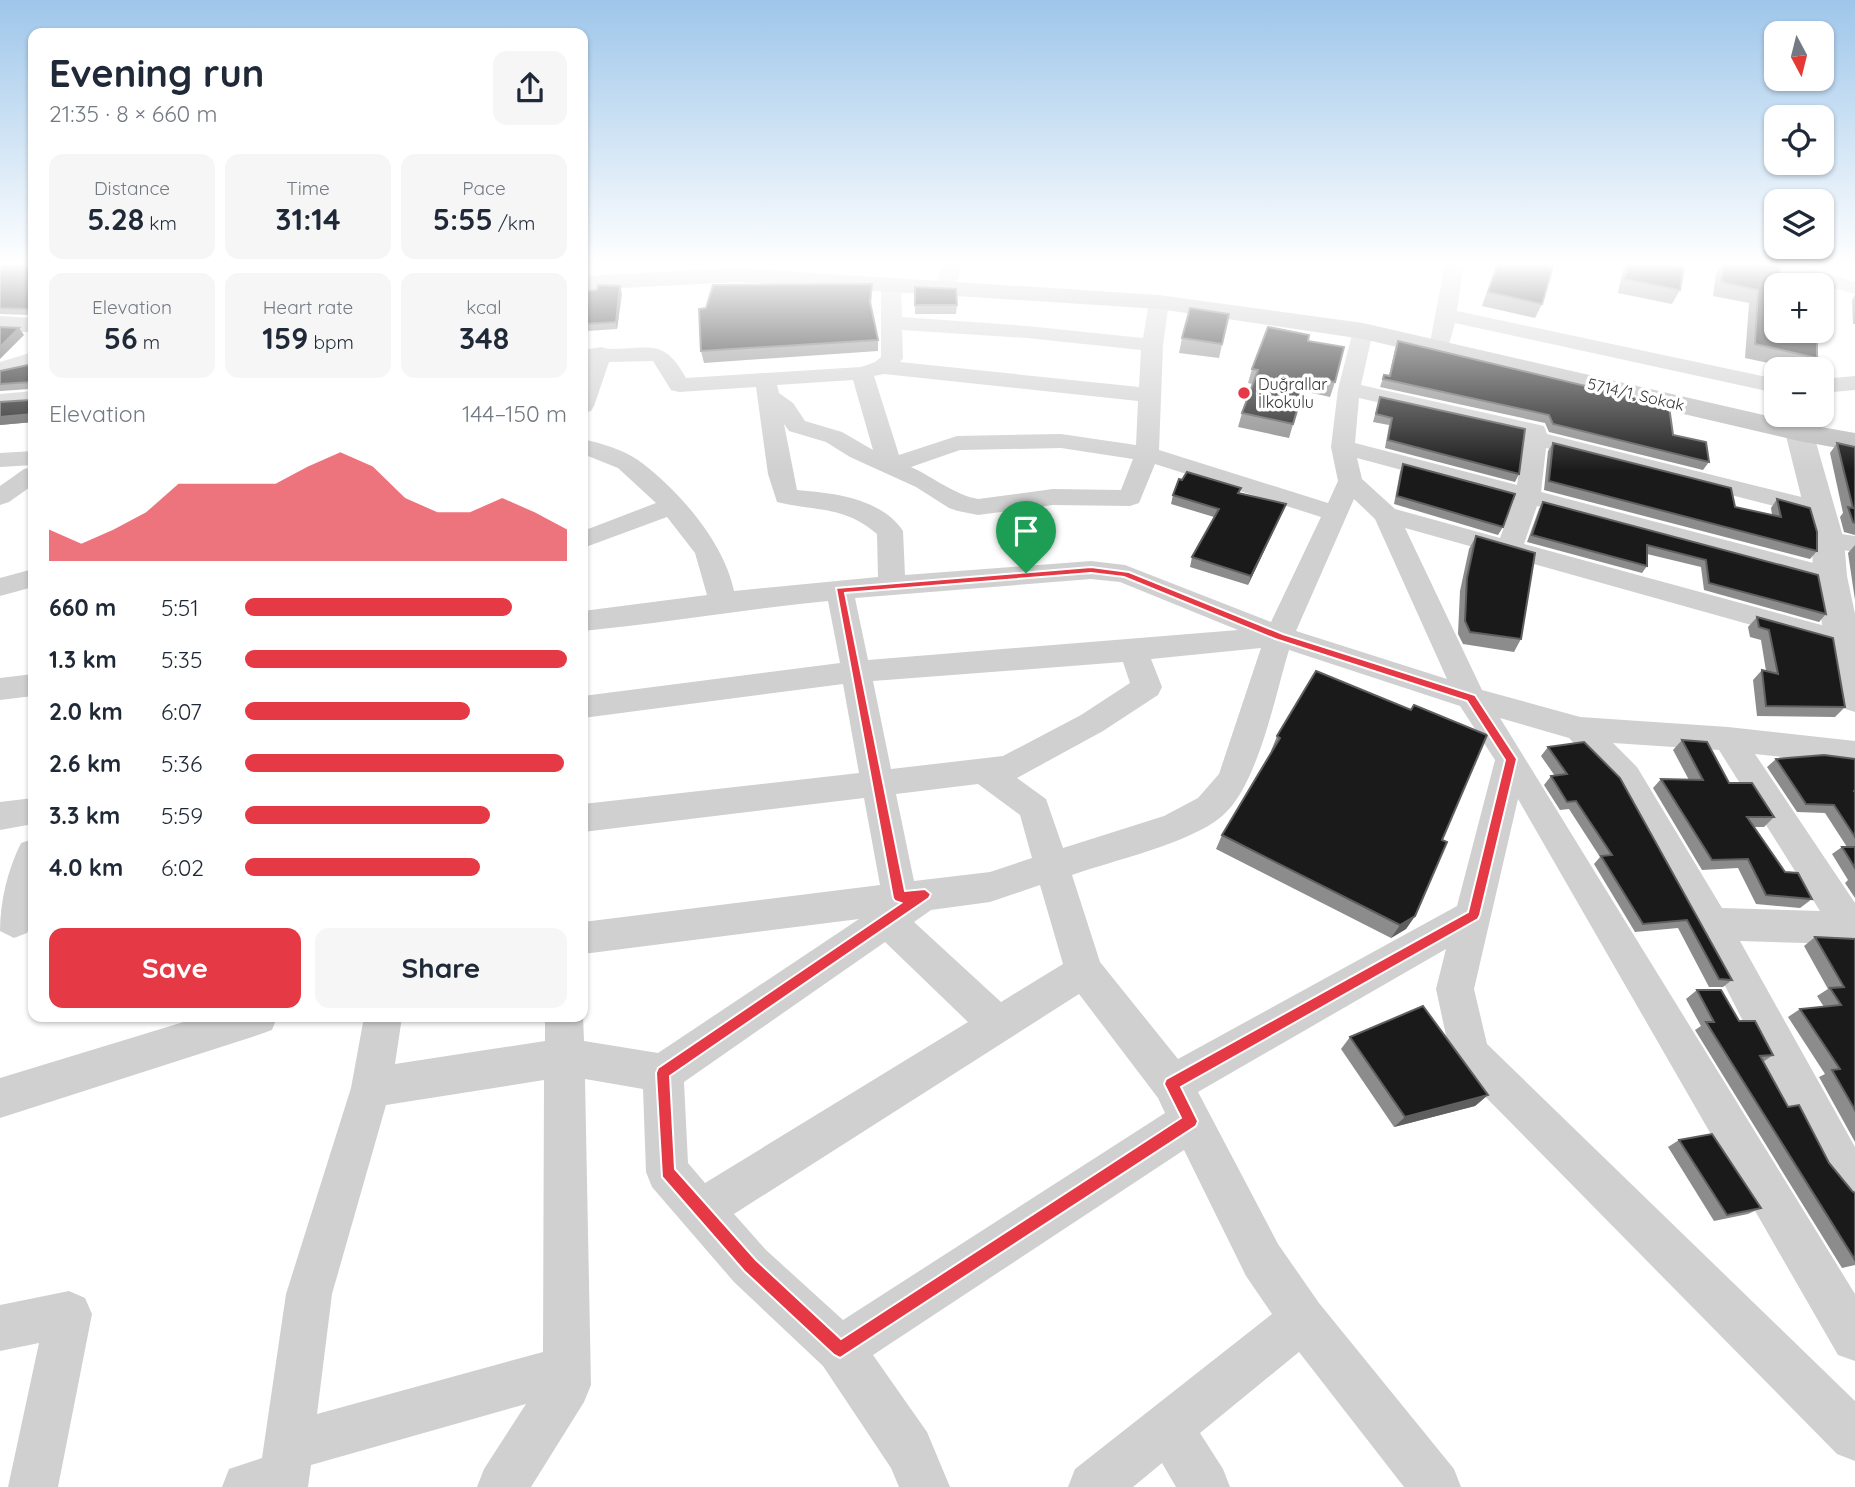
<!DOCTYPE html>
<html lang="en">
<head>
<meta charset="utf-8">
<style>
	body { margin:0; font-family:Quicksand,sans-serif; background:#f6f6f7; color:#1f2937; height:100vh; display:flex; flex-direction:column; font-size:26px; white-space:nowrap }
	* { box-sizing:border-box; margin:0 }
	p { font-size:23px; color:#747a83 }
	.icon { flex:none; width:38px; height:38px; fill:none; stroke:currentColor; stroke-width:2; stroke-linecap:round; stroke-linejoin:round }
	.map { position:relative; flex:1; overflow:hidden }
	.drawer { position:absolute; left:28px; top:28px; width:560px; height:994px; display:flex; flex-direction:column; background:#fff; border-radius:14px; box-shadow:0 2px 5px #0004 }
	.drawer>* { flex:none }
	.needle { width:46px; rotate:173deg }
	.controls { position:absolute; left:1764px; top:21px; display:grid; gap:14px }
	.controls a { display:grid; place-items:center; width:70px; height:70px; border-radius:14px; background:#fff; box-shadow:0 2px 5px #0004; font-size:35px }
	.pin { position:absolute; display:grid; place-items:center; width:60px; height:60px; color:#fff; margin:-72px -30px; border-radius:50% 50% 50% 0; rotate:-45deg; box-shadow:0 0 7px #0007 }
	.pin .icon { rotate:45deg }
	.round { display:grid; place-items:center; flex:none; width:74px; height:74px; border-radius:14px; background:#f6f6f7 }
	.overview { display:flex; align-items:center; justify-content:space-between; height:119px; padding:0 21px }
	h1 { font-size:38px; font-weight:700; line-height:52px }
	.metrics { display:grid; grid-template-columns:repeat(3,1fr); gap:10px; height:119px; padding:7px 21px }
	.metrics div { display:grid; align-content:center; border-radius:14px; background:#f6f6f7; text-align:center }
	.metrics b { font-size:30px; font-weight:700 }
	.metrics small { font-size:19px; font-weight:400 }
	.metrics p { font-size:19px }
	.chart { height:196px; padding:14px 21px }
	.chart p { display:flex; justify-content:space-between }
	.chart svg { width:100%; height:126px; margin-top:7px; fill:#e63946; opacity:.7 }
	.action { display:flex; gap:14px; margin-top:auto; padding:14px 21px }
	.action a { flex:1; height:80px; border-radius:14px; background:#e63946; color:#fff; font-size:28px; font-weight:700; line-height:80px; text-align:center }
	.action a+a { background:#f6f6f7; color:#1f2937 }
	ul { padding:0 21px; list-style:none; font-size:23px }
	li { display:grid; grid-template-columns:112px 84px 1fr; align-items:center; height:52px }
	li i { height:18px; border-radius:9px; background:#e63946 }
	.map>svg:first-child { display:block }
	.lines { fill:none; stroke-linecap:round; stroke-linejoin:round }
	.minor { fill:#d0d0d0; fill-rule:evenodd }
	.tertiary { fill:#d0d0d0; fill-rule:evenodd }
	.secondary { fill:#bdbdbd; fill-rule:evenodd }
	.wall { fill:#8c8c8c }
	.shaded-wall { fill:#5f5f5f }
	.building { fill:#1a1a1a; stroke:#5f5f5f; stroke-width:2 }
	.route { fill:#e63946; stroke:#fff; stroke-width:2; fill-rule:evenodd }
	.poi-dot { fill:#e63946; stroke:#fff; stroke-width:2.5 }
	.labels { text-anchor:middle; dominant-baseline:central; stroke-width:7; stroke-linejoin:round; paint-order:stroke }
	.far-poi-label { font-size:16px; fill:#333; stroke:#fff; text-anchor:start }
	.far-street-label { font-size:16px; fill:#333; stroke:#fff }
</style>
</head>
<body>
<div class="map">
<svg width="1855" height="1487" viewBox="0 0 1855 1487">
	<rect width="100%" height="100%" fill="#fff"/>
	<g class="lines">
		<g class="minor">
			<path d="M943 263H962L956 287 946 293 936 287Z"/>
			<path d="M1445 263H1464L1457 311 1776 379V393L1455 323 1447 352H1433L1429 348Z"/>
			<path d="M1760 263H1790L1855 282V294L1762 267Z"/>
			<path d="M891 277 901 283 902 317 1027 326 1143 338 1149 302 1152 298H1166L1169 302 1163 345 1159 450 1328 503 1338 481 1331 447 1338 389 1353 331 1356 327H1370L1373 331 1361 385 1544 426 1547 434 1830 504 1834 510 1830 516 1821 518 1546 448 1541 492 1840 570 1844 576 1840 582 1830 585 1537 506 1524 544 1851 633 1855 641 1851 647 1841 650 1405 528 1482 690 1580 717 1728 727 1855 741V765L1755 754 1855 903V950L1841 944 1740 941 1855 1147V1202L1840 1196 1818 1168 1699 935 1615 785 1569 738 1500 718 1855 1294V1361L1838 1355 1518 799 1474 989 1487 1044 1855 1401V1461L1837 1454 1456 1067 1450 1054 1436 989 1446 949 1198 1092 1278 1244 1319 1303 1454 1469 1461 1487H1404L1299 1352 1200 1433 1223 1469 1230 1487H1176L1162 1463 1133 1487H1068L1075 1469 1272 1314 1246 1276 1184 1150 873 1355 927 1432 950 1487H899L891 1468 823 1366 734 1282 652 1187 646 1172 643 1089 585 1079 591 1385 584 1402 531 1487H477L484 1469 526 1404 311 1465 308 1487H222L229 1469 262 1458 286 1294 351 1088 364 1017H402L395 1064 545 1041V1017L583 1016 584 1041 658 1053 859 919 583 954V922L880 885 864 798 583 832V804L859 773 843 684 583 718V696L840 663 828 601C746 609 665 623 583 631V611L707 595 695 553 667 517 583 548V531L656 503 618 468 583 454V439C600 443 624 450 638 460 678 489 724 542 734 591L878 577 877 534C843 505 817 512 777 502L768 474 756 387 679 392 671 390 653 361 609 362 594 406 591 411 583 413V375L587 362H583V350L601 347 609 349C650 349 664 338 686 378L861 367 875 362 881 357V283ZM902 330 1027 338 1141 350 1139 387 900 362 903 358ZM884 374 1138 401 1136 445 1061 434 957 436 899 455 874 376ZM853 380 873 450 842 432 805 421 793 403 779 393 777 385ZM1359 398 1524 435 1517 485 1355 443ZM784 424 789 431 826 442 850 457 916 487 949 508 958 511 978 515 1053 505 1130 506 1139 503 1155 464 1321 517 1271 622 1125 565 1091 561 905 575 903 531C881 498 833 493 797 490ZM1061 448 1133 459 1121 490 1053 489 978 499C955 495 933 477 911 467L960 450ZM1357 458 1514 500 1500 538 1395 509 1362 479ZM1354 499 1375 519 1447 679 1296 631ZM1091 579 1120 582 1238 630 868 660 855 598ZM1261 648 1219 774 1198 798 1164 816 1063 848 1046 799 1017 778 1103 731 1158 695 1162 687 1151 659ZM1289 650 1460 706 1495 760 1457 906 1178 1059 1100 962 1072 875C1114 860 1188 844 1221 817 1258 787 1275 695 1289 650ZM1123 662 1130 683 1081 715 1003 756 891 769 873 681ZM1613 743 1719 750 1820 911 1722 908 1637 767ZM978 784 1020 815 1032 858 990 872 914 881 896 794ZM1040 885 1063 964 1001 1002 914 922 931 910 990 902ZM885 942 968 1022 705 1183 688 1163 684 1082ZM1079 994 1158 1098 1165 1113 843 1320 766 1250 734 1214ZM544 1080 543 1352 317 1414 332 1294 386 1105Z"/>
			<path d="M1855 376V390L1822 393V379Z"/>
			<path d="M33 391V405L0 408V394Z"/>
			<path d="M33 451V465L0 467V453Z"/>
			<path d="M33 467V485L9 502 0 505V486L24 469Z"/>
			<path d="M1828 532 1855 536V552L1819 546 1815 540 1819 534Z"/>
			<path d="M33 569V587L0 596V578Z"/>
			<path d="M33 674V696L0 700V678Z"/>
			<path d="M33 798V824L0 830V802Z"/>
			<path d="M33 839V918L27 933 14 938 0 931C0 901 8 869 21 843Z"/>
			<path d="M200 1017H277L272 1030 258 1035 0 1118V1078Z"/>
			<path d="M69 1291 85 1298 92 1314 58 1487H8L39 1343 0 1351V1305Z"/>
		</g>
		<g class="tertiary">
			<path d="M33 352V368L0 378V362Z"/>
			<path d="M1799 423 1809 426 1813 432 1844 540 1847 576 1855 614V712L1842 708 1836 698 1813 576 1812 540 1785 432 1789 426Z"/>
		</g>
		<g class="secondary">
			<path d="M737 268 1159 295 1363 323 1799 423 1855 433V451L1799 441 1363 339 1159 309 737 282 583 290V276Z"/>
			<path d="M0 316 33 318V332H0Z"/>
		</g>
	</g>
	<g class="wall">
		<path d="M0 263H33L31 315 0 314Z"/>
		<path d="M1497 263H1554L1542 304 1535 318 1482 306Z"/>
		<path d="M1627 263H1664L1680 290 1672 304 1618 293 1623 270Z"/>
		<path d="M1722 263H1741L1754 266 1776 331 1817 358 1809 369H1796L1745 358 1749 303 1713 296 1716 273Z"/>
		<path d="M872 284 871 307 878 340V351L704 363 701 351Z"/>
		<path d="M915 287 957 305 956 314H915Z"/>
		<path d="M583 291 622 293 617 329 587 331V347L583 349Z"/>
		<path d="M1855 295V324H1853L1852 300Z"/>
		<path d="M1229 314 1219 358 1179 353 1182 338Z"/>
		<path d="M1308 341 1335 382 1330 397 1303 391 1289 438 1238 427 1242 413 1252 384 1248 383 1252 369Z"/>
		<path d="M1398 341 1673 435 1709 462 1703 470 1549 432 1545 423 1380 387 1384 375 1389 376 1395 349Z"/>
		<path d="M33 364V422L0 425V402L30 400V389L0 391V371Z"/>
		<path d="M1380 397 1519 474 1515 482 1385 448 1389 425 1373 422Z"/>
		<path d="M1553 443 1735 507 1772 515 1771 508 1777 499 1817 551 1810 559 1544 490 1548 451Z"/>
		<path d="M1837 443 1855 447V535L1844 532 1840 517 1843 513 1830 453Z"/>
		<path d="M1403 464 1503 527 1498 535 1394 504 1400 472Z"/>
		<path d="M1239 493 1282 513 1248 585 1190 567 1192 557 1214 517 1171 504 1173 495Z"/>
		<path d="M1543 502 1818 575 1826 614 1819 622 1704 590 1701 567 1647 554V566L1642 573 1527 542 1539 509Z"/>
		<path d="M1476 536 1521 639 1514 652 1463 644 1458 634 1460 591 1469 549Z"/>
		<path d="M1855 545V600L1848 553Z"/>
		<path d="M1757 617 1845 707 1835 717 1757 716 1753 680 1762 670 1766 671 1761 640 1750 637 1748 627Z"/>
		<path d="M1277 736 1442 840 1415 916 1406 929 1391 938 1216 849 1222 835 1272 751H1271Z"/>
		<path d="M1682 740 1729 783 1774 817 1764 827H1753L1785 872 1812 899 1800 908 1756 904 1738 868 1702 870 1653 788 1661 779 1689 780 1673 750Z"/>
		<path d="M1584 742 1732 980 1723 987H1709L1678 928 1635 932 1594 864 1600 857 1569 809 1560 810 1544 785 1551 776H1555L1541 756 1548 747Z"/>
		<path d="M1776 759H1855V898L1845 883 1848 880 1832 854 1842 847H1847L1825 813 1797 812 1767 767Z"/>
		<path d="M1815 937 1855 939V1142L1819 1077 1825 1074 1788 1017 1800 1009 1824 1007 1817 996 1828 989 1804 946Z"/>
		<path d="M1697 990 1739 1021 1773 1055 1763 1062 1788 1107 1829 1163 1852 1191 1855 1193V1265L1842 1268 1695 1030 1701 1026 1686 999Z"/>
		<path d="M1350 1037 1488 1095 1475 1106 1394 1127 1341 1049Z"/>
		<path d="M1679 1140 1761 1208 1748 1214 1714 1221 1668 1147Z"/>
	</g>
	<g class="shaded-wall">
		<path d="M620 286 622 293 617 329 616 322Z"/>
		<path d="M585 324 587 331V347L583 349Z"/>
		<path d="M19 328 24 335 0 359V347Z"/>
		<path d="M33 414V422L0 425V417Z"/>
		<path d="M1286 504 1282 513 1248 585 1251 576Z"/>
		<path d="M1415 916 1406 929 1391 938 1400 925Z"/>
		<path d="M1488 1095 1475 1106 1394 1127 1405 1117Z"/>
	</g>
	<g class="building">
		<path d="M0 263H33V313L31 316 28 309 0 308Z"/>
		<path d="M1498 263H1554L1542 304 1488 292Z"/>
		<path d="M1629 263H1664L1684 267 1680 290 1625 279Z"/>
		<path d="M1723 263H1741L1754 266 1756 263H1780L1779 285H1776V331H1817V358L1755 344 1758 290 1721 282Z"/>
		<path d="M872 284 870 302 878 340 701 351 699 309 706 308 713 285Z"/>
		<path d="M598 285 620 286 616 322 585 324V339L583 341V291L597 290Z"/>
		<path d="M915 287 956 289 957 305H915Z"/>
		<path d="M1190 308 1229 314 1222 344 1182 338Z"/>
		<path d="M0 327 19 328 0 347Z"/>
		<path d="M1268 327 1309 335 1308 341 1344 347 1335 382 1307 377 1293 424 1242 413 1258 370 1252 369Z"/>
		<path d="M1398 341 1669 406 1673 435 1706 442 1709 462 1553 424 1549 415 1383 379 1384 375 1390 376Z"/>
		<path d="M33 364V414L0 417V402L30 400V382L0 384V371Z"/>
		<path d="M1380 397 1525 429 1519 474 1388 440 1392 418 1376 414Z"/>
		<path d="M1553 443 1731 488 1735 507 1781 517 1777 499 1810 508 1817 532V551L1549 481Z"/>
		<path d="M1837 443 1855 447V523L1853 522 1848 507 1853 508Z"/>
		<path d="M1403 464 1515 494 1503 527 1397 496Z"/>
		<path d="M1187 472 1241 488 1238 493 1286 504 1251 576 1192 557 1219 509 1173 495 1179 479 1182 480Z"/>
		<path d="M1543 502 1818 575 1826 614 1709 583 1706 560 1647 545V566L1532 535Z"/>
		<path d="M1476 536 1535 553 1521 639 1470 632 1465 621 1467 578Z"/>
		<path d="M1757 617 1833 638 1845 707 1766 706 1762 670 1778 674 1769 630 1759 627Z"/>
		<path d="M1316 671 1411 710 1414 705 1487 735 1442 840 1447 842 1415 916 1400 925 1222 835 1280 738 1277 736Z"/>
		<path d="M1682 740 1707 742 1729 783H1752L1774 817H1747L1785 872 1798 873 1812 899 1766 895 1748 859 1712 860 1661 779 1703 780Z"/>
		<path d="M1584 742 1620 778 1732 980 1719 979 1687 920 1643 924 1601 856 1612 855 1576 801 1567 802 1551 776 1567 774 1548 747Z"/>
		<path d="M1824 755 1855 759V790L1854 791 1855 792V837L1834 805 1806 804 1776 759Z"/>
		<path d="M1842 847H1855V868Z"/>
		<path d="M1815 937 1855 939V1110L1832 1070 1840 1069 1800 1009 1841 1005 1830 988 1844 987Z"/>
		<path d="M1697 990H1721L1739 1021H1755L1773 1055 1760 1056 1788 1107 1799 1105 1829 1163 1852 1191 1855 1193V1260L1706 1022H1714Z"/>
		<path d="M1423 1006 1488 1095 1405 1117 1350 1037Z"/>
		<path d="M1712 1134 1761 1208 1727 1215 1679 1140Z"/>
	</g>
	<linearGradient id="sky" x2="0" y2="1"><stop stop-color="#9ec6ea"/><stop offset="0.56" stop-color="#fff"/><stop offset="1" stop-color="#fff" stop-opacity="0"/></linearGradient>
	<rect width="1855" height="471" fill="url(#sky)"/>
	<path class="route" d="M1091 567 1129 572 1283 634 1475 695 1517 759 1480 915 1478 919 1181 1087 1198 1121 1196 1126 840 1358 834 1355 744 1271 662 1177 656 1073 658 1068 901 903 895 901 893 898 836 588ZM1091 573 1124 577 1275 639 1467 701 1505 760 1468 912 1166 1079 1164 1084 1181 1118 841 1339 756 1260 675 1169 670 1076 929 898 931 894 925 889 905 891 845 593Z"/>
	<circle class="poi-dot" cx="1244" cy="393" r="7"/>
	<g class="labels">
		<g class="far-poi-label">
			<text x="1258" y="384">Duğrallar<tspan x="1258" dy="18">İlkokulu</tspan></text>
		</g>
		<g class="far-street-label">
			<text transform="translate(1636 394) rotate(13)">5714/1. Sokak</text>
		</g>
	</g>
</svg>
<div class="controls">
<a><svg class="needle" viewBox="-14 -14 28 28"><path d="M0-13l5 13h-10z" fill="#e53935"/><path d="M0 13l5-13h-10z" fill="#747a83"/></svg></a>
<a><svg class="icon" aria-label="locate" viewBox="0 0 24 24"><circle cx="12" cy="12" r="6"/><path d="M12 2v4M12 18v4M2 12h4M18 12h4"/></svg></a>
<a><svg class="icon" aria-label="layers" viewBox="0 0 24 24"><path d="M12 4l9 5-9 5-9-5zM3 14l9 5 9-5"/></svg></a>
<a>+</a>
<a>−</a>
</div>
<div class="pin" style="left:1026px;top:573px;background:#1e9e55"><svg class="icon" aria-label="arrive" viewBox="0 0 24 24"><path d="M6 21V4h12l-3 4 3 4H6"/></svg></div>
<section class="drawer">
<div class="overview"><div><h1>Evening run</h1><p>21:35 · 8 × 660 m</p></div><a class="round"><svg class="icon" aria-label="share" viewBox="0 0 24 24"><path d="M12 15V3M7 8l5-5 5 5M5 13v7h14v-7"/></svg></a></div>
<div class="metrics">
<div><p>Distance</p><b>5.28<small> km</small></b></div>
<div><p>Time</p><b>31:14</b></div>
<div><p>Pace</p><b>5:55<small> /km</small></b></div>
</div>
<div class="metrics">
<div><p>Elevation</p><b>56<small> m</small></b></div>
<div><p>Heart rate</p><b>159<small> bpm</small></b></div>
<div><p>kcal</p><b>348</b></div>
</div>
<div class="chart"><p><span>Elevation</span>144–150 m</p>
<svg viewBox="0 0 160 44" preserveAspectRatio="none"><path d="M0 44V33L10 38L20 33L30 27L40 17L50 17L60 17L70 17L80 11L90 6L100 11L110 22L120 27L130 27L140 22L150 27L160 33V44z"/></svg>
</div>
<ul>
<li><b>660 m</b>5:51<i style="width:83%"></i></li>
<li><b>1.3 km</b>5:35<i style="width:100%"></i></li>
<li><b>2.0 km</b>6:07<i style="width:70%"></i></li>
<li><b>2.6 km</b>5:36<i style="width:99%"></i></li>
<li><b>3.3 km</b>5:59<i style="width:76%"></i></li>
<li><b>4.0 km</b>6:02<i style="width:73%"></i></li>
</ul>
<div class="action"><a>Save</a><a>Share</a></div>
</section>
</div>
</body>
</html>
